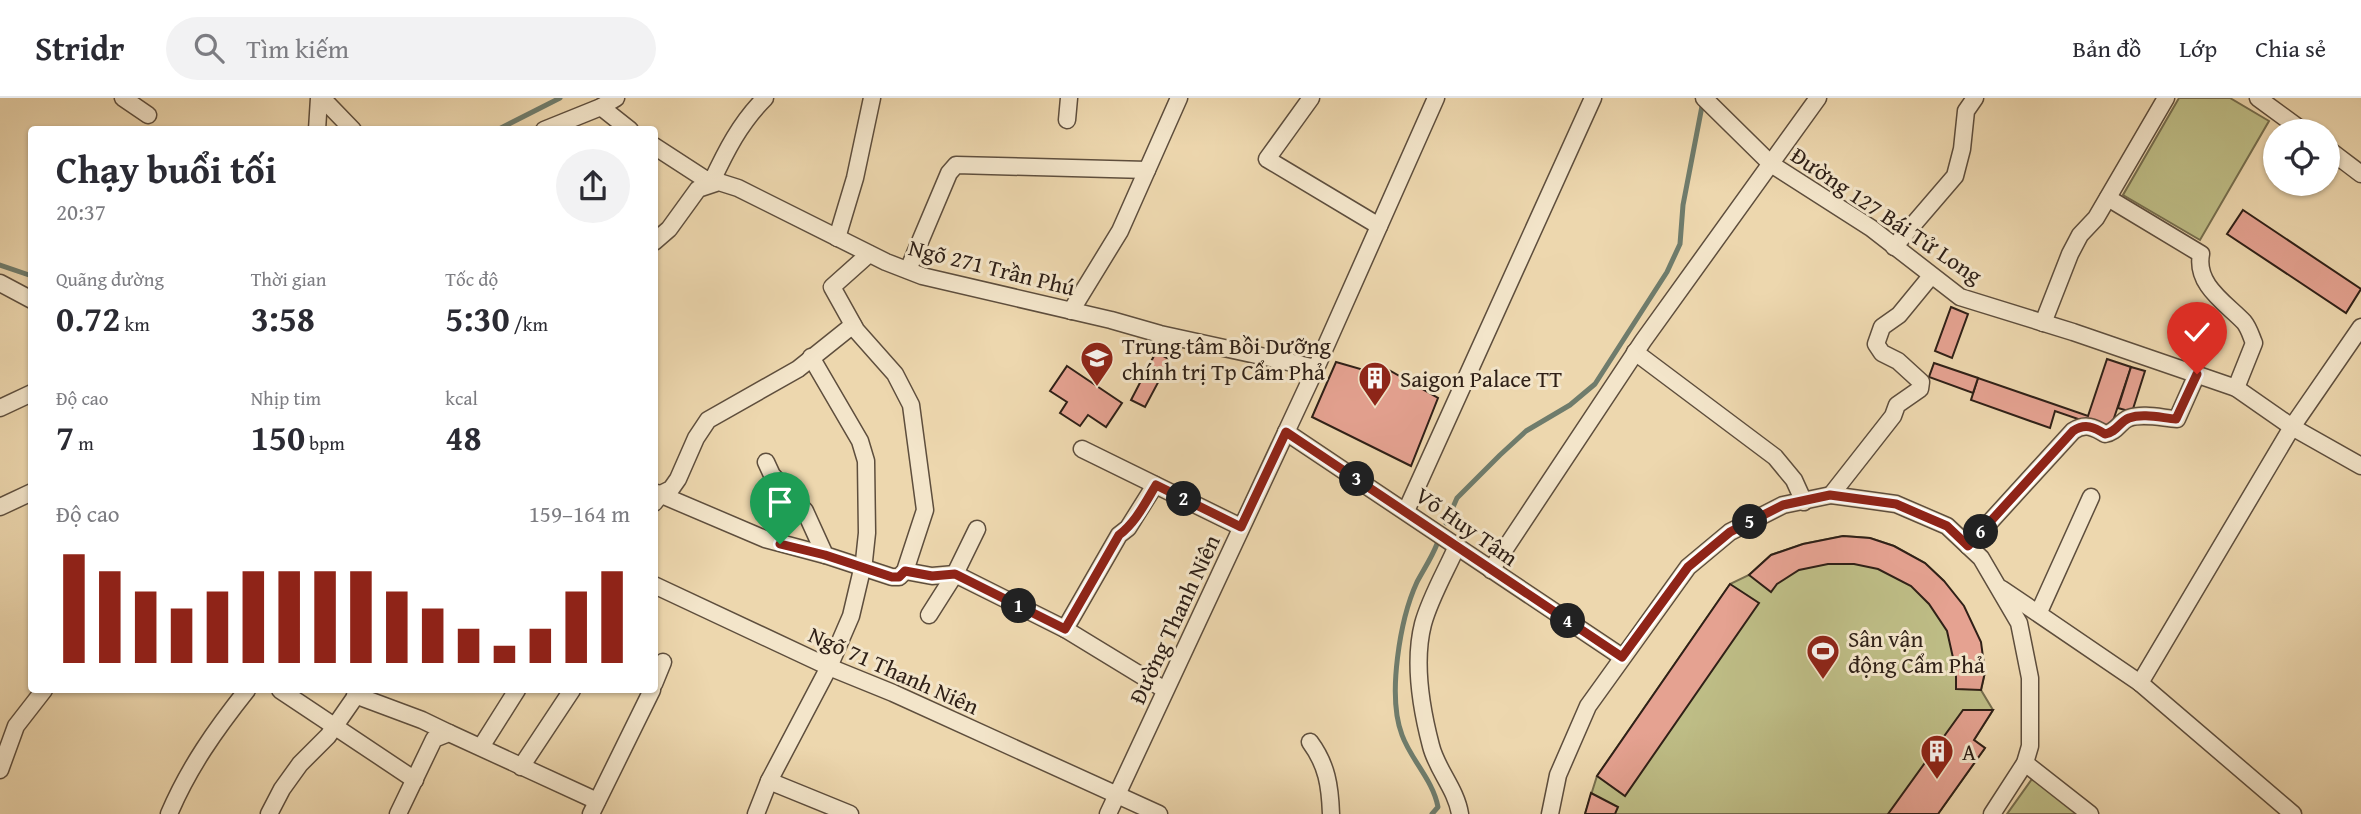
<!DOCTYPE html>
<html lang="vi">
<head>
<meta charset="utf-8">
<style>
	body { margin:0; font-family:"Gentium Book Plus",serif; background:#f2f2f3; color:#2b2b33; height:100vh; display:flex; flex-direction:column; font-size:26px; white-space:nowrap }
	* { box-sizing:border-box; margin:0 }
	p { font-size:23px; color:#7c7c81 }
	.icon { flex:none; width:38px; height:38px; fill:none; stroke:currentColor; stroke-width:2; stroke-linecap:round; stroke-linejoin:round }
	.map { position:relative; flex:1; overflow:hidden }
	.panel { position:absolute; left:28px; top:28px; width:630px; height:567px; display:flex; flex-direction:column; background:#fff; border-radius:7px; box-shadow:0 2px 5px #0004 }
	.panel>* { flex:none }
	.fabs { position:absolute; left:2263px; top:21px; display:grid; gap:14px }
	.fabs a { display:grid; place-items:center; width:77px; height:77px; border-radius:50%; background:#fff; box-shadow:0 2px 5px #0004; font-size:35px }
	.pin { position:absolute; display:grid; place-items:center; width:60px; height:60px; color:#fff; margin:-72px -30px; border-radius:50% 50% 50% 0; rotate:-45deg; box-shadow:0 0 7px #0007 }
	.pin .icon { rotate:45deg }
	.km { position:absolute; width:35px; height:35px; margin:-18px; border-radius:50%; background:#222; color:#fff; font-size:19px; line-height:35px; text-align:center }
	.round { display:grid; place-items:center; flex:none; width:74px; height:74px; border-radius:37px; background:#f2f2f3 }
	.head { display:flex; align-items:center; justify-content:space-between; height:119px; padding:0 28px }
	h1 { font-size:38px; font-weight:800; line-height:52px }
	.metrics { display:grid; grid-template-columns:repeat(3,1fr); gap:10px; height:119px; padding:7px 28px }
	.metrics div { display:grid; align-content:center }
	.metrics b { font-size:35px; font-weight:800 }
	.metrics small { font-size:19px; font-weight:400 }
	.metrics p { font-size:19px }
	.chart { height:196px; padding:14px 28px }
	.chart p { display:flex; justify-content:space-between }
	.chart svg { width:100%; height:126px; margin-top:7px; stroke:#8f2418; stroke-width:6 }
	header { display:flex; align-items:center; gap:42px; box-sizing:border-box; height:98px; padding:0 35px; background:#fff; border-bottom:2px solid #e1e1e2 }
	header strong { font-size:33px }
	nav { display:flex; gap:38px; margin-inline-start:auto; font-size:24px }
	.search { width:490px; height:63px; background:#f2f2f3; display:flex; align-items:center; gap:18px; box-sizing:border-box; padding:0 24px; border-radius:38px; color:#7c7c81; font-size:26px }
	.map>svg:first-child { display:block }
	.green { fill:#bebd86; stroke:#766e4e; stroke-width:2 }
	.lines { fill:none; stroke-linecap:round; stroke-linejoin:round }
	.stream { stroke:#6f7c6c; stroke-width:5 }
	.building { fill:#e5a291; stroke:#2f2017; stroke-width:2 }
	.minor-casing { stroke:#5e4e3d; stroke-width:19 }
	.minor { stroke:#f3e5ca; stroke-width:16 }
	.route-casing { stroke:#fff; stroke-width:14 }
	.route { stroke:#8f2418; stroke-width:9 }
	.labels { text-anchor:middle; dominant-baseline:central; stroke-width:6; stroke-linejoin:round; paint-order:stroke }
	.street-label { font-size:23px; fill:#2f2017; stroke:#f3e5ca }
	.poi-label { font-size:23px; fill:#2f2017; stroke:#f3e5ca; text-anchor:start }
</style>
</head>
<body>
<header>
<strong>Stridr</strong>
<div class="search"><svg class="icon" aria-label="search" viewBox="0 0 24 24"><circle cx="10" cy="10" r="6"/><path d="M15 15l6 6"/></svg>Tìm kiếm</div>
<nav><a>Bản đồ</a><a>Lớp</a><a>Chia sẻ</a></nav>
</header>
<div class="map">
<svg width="2361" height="716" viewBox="0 0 2361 716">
	<rect width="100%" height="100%" fill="#edd7ae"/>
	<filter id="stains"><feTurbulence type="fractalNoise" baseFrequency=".00286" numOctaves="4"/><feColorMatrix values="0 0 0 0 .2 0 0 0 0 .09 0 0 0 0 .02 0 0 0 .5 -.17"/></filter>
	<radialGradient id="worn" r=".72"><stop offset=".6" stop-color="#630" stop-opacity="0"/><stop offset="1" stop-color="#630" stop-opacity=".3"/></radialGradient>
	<g class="green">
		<path d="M2179 0H2230L2269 23 2200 142 2123 97Z"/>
		<path d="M1843 438 1870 440 1894 448 1925 465 1944 483 1985 574 1981 592 1993 612 1974 642 1985 650 1938 716H1585L1597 678 1730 486 1749 477 1771 457 1803 446Z"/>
		<path d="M2032 681 2081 716H2007Z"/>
	</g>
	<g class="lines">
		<g class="stream">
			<path d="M497 32 560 0"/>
			<path d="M0 167 32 178"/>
			<path d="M1446 425 1457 400 1500 357 1526 333 1570 307 1595 286 1667 174 1680 146 1683 107 1703 3"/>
			<path d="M1432 716 1438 709C1433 682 1411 662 1402 637 1387 598 1400 521 1417 484 1424 471 1432 459 1437 446"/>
		</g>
	</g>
	<g class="building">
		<path d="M2243 112 2361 191 2346 215 2227 136Z"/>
		<path d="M1951 209 1968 216 1952 260 1935 253Z"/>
		<path d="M1156 254 1170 262 1145 309 1131 302Z"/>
		<path d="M2107 261 2131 269 2110 332 2055 313 2050 330 1971 302 1978 280 2088 318Z"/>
		<path d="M1336 264 1381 277 1387 271 1438 300 1411 368 1312 319Z"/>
		<path d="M1934 265 1978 280 1973 295 1929 279Z"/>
		<path d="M1067 268 1122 305 1106 329 1088 317 1080 328 1060 315 1067 304 1050 293Z"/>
		<path d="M2131 269 2145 273 2132 314 2118 310Z"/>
		<path d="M1843 438 1870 440 1894 448 1925 465 1944 483 1964 508 1981 544 1985 574 1981 592 1956 591V573L1947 533 1929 506 1911 488 1878 471 1854 466H1828L1799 472 1777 486 1771 494 1749 477 1771 457 1803 446Z"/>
		<path d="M1730 486 1759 505 1625 698 1597 678Z"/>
		<path d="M1963 612H1993L1974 642 1985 650 1938 716H1888Z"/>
		<path d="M1591 695 1618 709 1615 716H1585Z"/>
	</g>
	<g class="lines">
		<defs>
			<g id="minor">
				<path d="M123 0 148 17"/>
				<path d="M322 0 353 32"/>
				<path d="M1311 0 1267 61 1379 128"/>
				<path d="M1704 0 1771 66 1871 130 1960 199 2073 234 2236 290 2292 329 2361 368"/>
				<path d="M2258 0 2303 33"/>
				<path d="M601 9 630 32"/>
				<path d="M1067 22 1069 0"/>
				<path d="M317 32 319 0"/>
				<path d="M544 32 601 9 616 0"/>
				<path d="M654 48 711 85C726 53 740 25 765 0"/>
				<path d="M2328 51 2361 76"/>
				<path d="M2108 100 2201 156C2195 187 2226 205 2244 224 2249 230 2251 238 2254 245L2236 290"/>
				<path d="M837 140 855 80 872 0"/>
				<path d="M654 144 669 131 698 91 719 84 738 90 886 164 922 178 1111 222 1160 236 1316 270"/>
				<path d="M1894 149 1955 78 1962 51 1966 13 1975 0"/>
				<path d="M908 172 949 75 956 67 1147 72"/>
				<path d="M0 185 32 202"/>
				<path d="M1071 213 1120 133 1179 0"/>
				<path d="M2043 225 2070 156 2080 137 2096 120 2166 0"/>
				<path d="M1635 254 1775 359 1794 382 1804 404"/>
				<path d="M0 310 32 295"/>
				<path d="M1286 334 1622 559"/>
				<path d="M1082 351 1241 429"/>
				<path d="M766 364 772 377 805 413 825 457 892 479H899L905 473 925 412 911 307 895 276 856 232 832 189 869 156"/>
				<path d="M657 395 765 441 825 457"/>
				<path d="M1831 397 1893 318 1897 307 1920 291 1921 284 1898 263 1882 255 1876 246 1882 229 1899 217 1931 178"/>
				<path d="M654 405 661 396 671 391 678 381 696 340 708 322 798 271 853 227"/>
				<path d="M0 409 32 394"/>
				<path d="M1406 413 1593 0"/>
				<path d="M1457 448C1446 473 1430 500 1423 526 1413 565 1421 610 1431 648 1437 672 1456 691 1460 716"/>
				<path d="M1968 448 2073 333C2085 325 2094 329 2105 336 2117 334 2119 324 2129 320 2143 315 2162 320 2177 321L2197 276"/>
				<path d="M1491 472 1643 243 1818 0"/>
				<path d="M905 473 932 478 955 476 1065 531 1165 592"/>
				<path d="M654 487 829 569 893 595 1159 716"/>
				<path d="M2002 491 2140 585 2293 716"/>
				<path d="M2039 514 2091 399"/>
				<path d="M929 517 955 476 977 431"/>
				<path d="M1065 531 1119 437 1128 430 1155 387"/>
				<path d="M2140 585 2292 329 2361 229"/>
				<path d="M654 586 663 564"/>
				<path d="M280 592 415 682"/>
				<path d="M355 597 422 622 449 635"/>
				<path d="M1310 644C1327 667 1330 688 1331 716"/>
				<path d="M481 649 517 592"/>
				<path d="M2025 665 2090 716"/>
				<path d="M521 669 572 592"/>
				<path d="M0 672 16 628 44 592"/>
				<path d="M769 683 850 716"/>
				<path d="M169 716C189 669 216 631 247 592"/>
				<path d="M269 716 282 691 300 666 328 638 360 592"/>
				<path d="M398 716 434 641 449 635 597 703"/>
				<path d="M591 716 652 592"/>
				<path d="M756 716 769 683 829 569 851 518 864 463 867 435 866 363 860 343 811 259"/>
				<path d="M1108 716 1316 270 1436 0"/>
				<path d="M1550 716 1558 677 1588 608 1688 469 1730 434 1783 407 1831 397 1896 406 1947 428 1981 460 2019 525 2030 580V648L2025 665 1992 716"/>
			</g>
		</defs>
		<use href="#minor" class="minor-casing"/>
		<use href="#minor" class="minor"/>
	</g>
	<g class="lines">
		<defs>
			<path id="route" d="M780 446 825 457 892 479H899L905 473 932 478 955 476 1065 531 1119 437C1136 424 1145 405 1156 387L1241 429 1286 334 1622 559 1688 469 1730 434 1783 407 1830 397 1896 406 1947 428 1968 448 2073 333C2085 325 2094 329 2105 336 2117 334 2119 324 2129 320 2143 315 2162 320 2176 321L2197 276"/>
		</defs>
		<use href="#route" class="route-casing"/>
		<use href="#route" class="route"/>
	</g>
	<defs>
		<symbol id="university-pin" viewBox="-11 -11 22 30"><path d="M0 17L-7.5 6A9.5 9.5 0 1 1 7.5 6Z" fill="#8f2418" stroke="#f3e5ca"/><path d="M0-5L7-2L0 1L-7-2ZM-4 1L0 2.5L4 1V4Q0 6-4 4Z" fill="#fff"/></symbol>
		<symbol id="building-pin" viewBox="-11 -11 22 30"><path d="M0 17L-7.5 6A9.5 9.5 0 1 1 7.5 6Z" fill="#8f2418" stroke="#f3e5ca"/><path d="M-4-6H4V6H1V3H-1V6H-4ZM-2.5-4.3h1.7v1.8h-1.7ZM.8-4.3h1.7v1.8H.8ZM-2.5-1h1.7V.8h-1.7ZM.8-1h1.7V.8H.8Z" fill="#fff"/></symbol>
		<symbol id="stadium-pin" viewBox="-11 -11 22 30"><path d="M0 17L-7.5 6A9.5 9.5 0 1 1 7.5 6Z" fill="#8f2418" stroke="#f3e5ca"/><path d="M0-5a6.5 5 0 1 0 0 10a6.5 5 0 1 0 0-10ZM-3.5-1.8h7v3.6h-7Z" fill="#fff"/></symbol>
	</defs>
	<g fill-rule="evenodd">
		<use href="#university-pin" x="1078" y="241" width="38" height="52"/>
		<use href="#building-pin" x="1356" y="261" width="38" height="52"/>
		<use href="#stadium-pin" x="1804" y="534" width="38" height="52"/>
		<use href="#building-pin" x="1918" y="634" width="38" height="52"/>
	</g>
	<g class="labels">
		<g class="street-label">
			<text transform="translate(1887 117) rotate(34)">Đường 127 Bái Tử Long</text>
			<text transform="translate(992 169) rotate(14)">Ngõ 271 Trần Phú</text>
			<text transform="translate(1467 428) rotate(35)">Võ Huy Tâm</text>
			<text transform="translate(1174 521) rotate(-65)">Đường Thanh Niên</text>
			<text transform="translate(894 572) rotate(24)">Ngõ 71 Thanh Niên</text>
		</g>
		<g class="poi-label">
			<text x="1122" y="247">Trung tâm Bồi Dưỡng<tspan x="1122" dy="26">chính trị Tp Cẩm Phả</tspan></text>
			<text x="1400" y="280">Saigon Palace TT</text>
			<text x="1848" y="540">Sân vận<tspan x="1848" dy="26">động Cẩm Phả</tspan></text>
			<text x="1962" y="653">A</text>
		</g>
	</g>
	<rect width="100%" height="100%" filter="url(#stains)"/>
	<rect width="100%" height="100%" fill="url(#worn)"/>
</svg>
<div class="fabs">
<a><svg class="icon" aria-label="locate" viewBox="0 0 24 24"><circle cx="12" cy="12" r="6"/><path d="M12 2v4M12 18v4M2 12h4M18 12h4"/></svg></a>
</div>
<div class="pin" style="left:780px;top:446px;background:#1e9e55"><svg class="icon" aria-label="arrive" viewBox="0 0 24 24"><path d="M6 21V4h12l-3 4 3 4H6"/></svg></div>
<div class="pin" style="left:2197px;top:276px;background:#d93025"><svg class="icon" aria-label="check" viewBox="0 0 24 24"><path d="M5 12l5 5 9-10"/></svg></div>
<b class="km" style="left:1019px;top:508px">1</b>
<b class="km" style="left:1184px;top:401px">2</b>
<b class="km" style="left:1357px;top:381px">3</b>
<b class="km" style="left:1568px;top:523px">4</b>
<b class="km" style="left:1750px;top:424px">5</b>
<b class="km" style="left:1981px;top:434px">6</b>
<section class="panel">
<div class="head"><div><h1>Chạy buổi tối</h1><p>20:37</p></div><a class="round"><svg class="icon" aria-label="share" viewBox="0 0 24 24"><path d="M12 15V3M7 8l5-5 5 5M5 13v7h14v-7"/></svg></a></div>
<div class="metrics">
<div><p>Quãng đường</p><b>0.72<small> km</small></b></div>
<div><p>Thời gian</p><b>3:58</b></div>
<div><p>Tốc độ</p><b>5:30<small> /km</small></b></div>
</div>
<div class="metrics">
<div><p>Độ cao</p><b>7<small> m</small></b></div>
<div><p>Nhịp tim</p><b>150<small> bpm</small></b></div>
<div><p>kcal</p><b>48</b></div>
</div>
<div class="chart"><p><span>Độ cao</span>159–164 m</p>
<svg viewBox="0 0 160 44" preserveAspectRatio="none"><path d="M5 44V6M15 44V12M25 44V19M35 44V25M45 44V19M55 44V12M65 44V12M75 44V12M85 44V12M95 44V19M105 44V25M115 44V32M125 44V38M135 44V32M145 44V19M155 44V12"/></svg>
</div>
</section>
</div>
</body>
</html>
